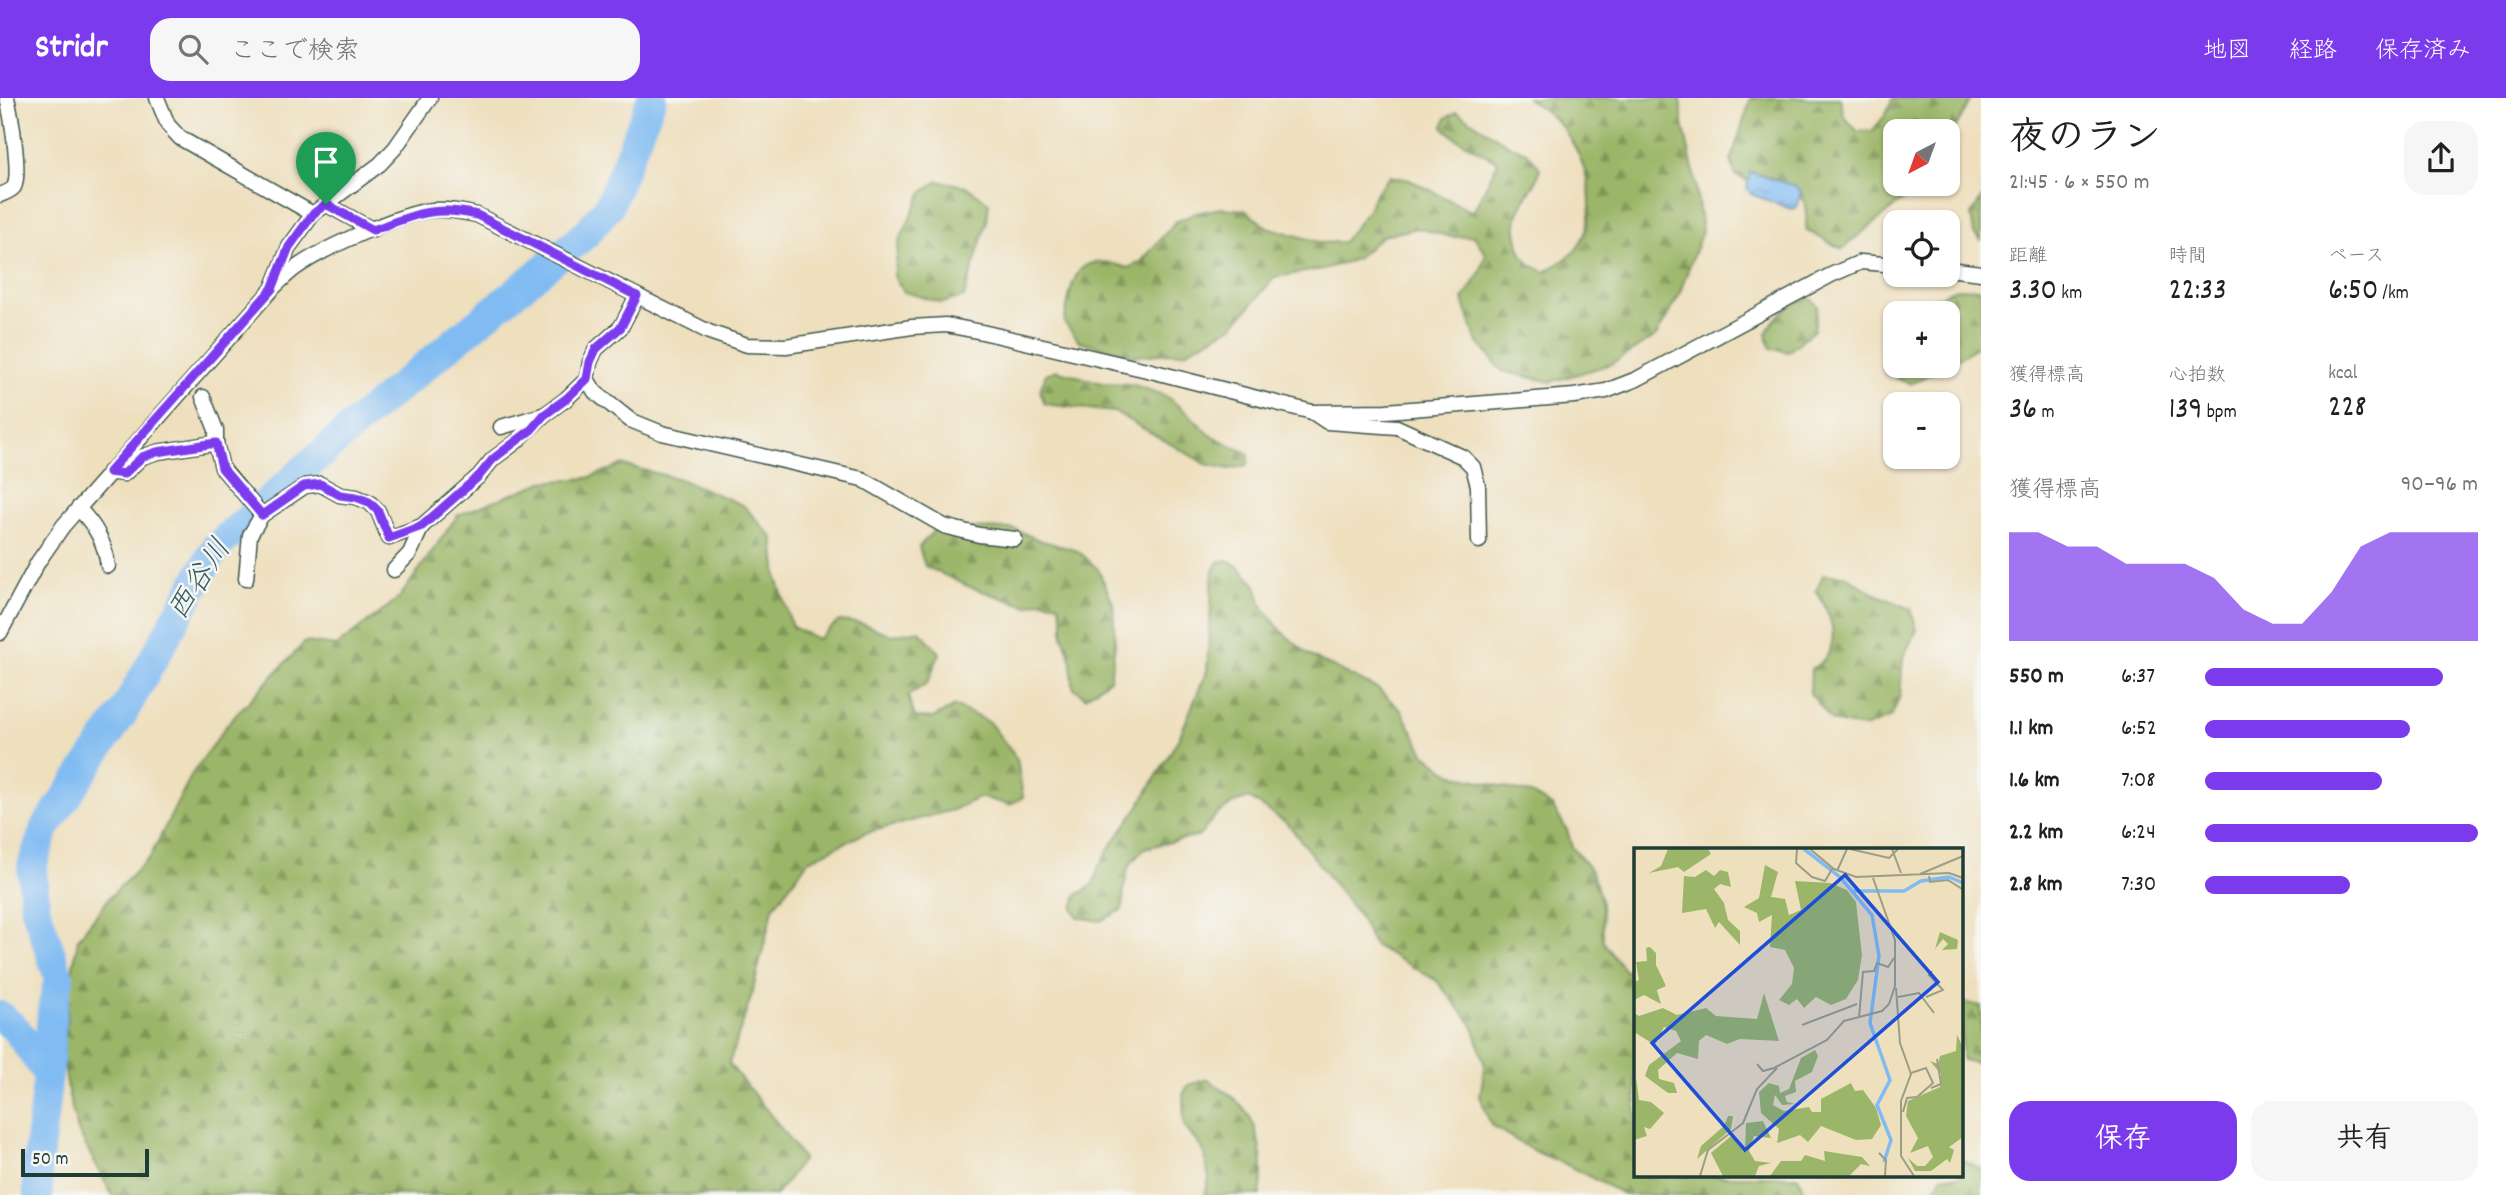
<!DOCTYPE html>
<html lang="ja">
<head>
<meta charset="utf-8">
<style>
	body { margin:0; font-family:Dekko,"Klee One",sans-serif; background:#f6f6f6; color:#202124; height:100vh; display:flex; flex-direction:column; font-size:26px; white-space:nowrap }
	* { box-sizing:border-box; margin:0 }
	p { font-size:23px; color:#757577 }
	.icon { flex:none; width:38px; height:38px; fill:none; stroke:currentColor; stroke-width:2; stroke-linecap:round; stroke-linejoin:round }
	.map { position:relative; flex:1; overflow:hidden }
	.details { display:flex; flex-direction:column; background:#fff; width:525px }
	.details>* { flex:none }
	.needle { width:46px; rotate:221deg }
	.fabs { position:absolute; left:1883px; top:21px; display:grid; gap:14px }
	.fabs a { display:grid; place-items:center; width:77px; height:77px; border-radius:14px; background:#fff; box-shadow:0 2px 5px #0004; font-size:35px }
	.scale { position:absolute; left:21px; bottom:18px; width:128px; box-sizing:border-box; padding-left:7px; border:4px solid #1f3d34; border-top:0; font-size:19px; line-height:24px; white-space:nowrap; color:#1f3d34; -webkit-text-stroke:5px #f6f6f2; paint-order:stroke }
	.pin { position:absolute; display:grid; place-items:center; width:60px; height:60px; color:#fff; margin:-72px -30px; border-radius:50% 50% 50% 0; rotate:-45deg; box-shadow:0 0 7px #0007 }
	.pin .icon { rotate:45deg }
	.round { display:grid; place-items:center; flex:none; width:74px; height:74px; border-radius:21px; background:#f6f6f6 }
	.headline { display:flex; align-items:center; justify-content:space-between; height:119px; padding:0 28px }
	h1 { font-size:38px; font-weight:600; line-height:52px }
	.metrics { display:grid; grid-template-columns:repeat(3,1fr); gap:10px; height:119px; padding:7px 28px }
	.metrics div { display:grid; align-content:center }
	.metrics b { font-size:30px; font-weight:600 }
	.metrics small { font-size:19px; font-weight:400 }
	.metrics p { font-size:19px }
	.chart { height:196px; padding:14px 28px }
	.chart p { display:flex; justify-content:space-between }
	.chart svg { width:100%; height:126px; margin-top:7px; fill:#7c3aed; opacity:.7 }
	.action { display:flex; gap:14px; margin-top:auto; padding:14px 28px }
	.action a { flex:1; height:80px; border-radius:21px; background:#7c3aed; color:#fff; font-size:28px; font-weight:600; line-height:80px; text-align:center }
	.action a+a { background:#f6f6f6; color:#202124 }
	ul { padding:0 28px; list-style:none; font-size:23px }
	li { display:grid; grid-template-columns:112px 84px 1fr; align-items:center; height:52px }
	li i { height:18px; border-radius:9px; background:#7c3aed }
	header { display:flex; align-items:center; gap:42px; box-sizing:border-box; height:98px; padding:0 35px; background:#7c3aed; color:#fff }
	header strong { font-size:33px }
	nav { display:flex; gap:38px; margin-inline-start:auto; font-size:24px }
	.search { width:490px; height:63px; background:#f6f6f6; display:flex; align-items:center; gap:18px; box-sizing:border-box; padding:0 24px; border-radius:21px; color:#757577; font-size:26px }
	main { display:flex; flex:1; min-height:0 }
	.map>svg:first-child { display:block }
	.forest { fill:url(#forest-firs); stroke:#5d7a4e; stroke-width:2 }
	.water { fill:url(#water-ripples); stroke:#507c93; stroke-width:2 }
	.lines { fill:none; stroke-linecap:round; stroke-linejoin:round }
	.river { stroke:#80bbf2; stroke-width:30 }
	.street-casing { stroke:#3e5549; stroke-width:17 }
	.street { stroke:#fff; stroke-width:14 }
	.route-casing { stroke:#fff; stroke-width:14 }
	.route { stroke:#7c3aed; stroke-width:9 }
	.labels { text-anchor:middle; dominant-baseline:central; stroke-width:5; stroke-linejoin:round; paint-order:stroke }
	.water-label { font-size:30px; font-style:italic; fill:#375c64; stroke:#f6f6f2 }
	.inset-river { fill:none; stroke:#80bbf2; stroke-width:3.5 }
	.inset-road { fill:none; stroke:#9b9e86; stroke-width:2 }
	.view { fill:#1d4ed8; fill-opacity:0.15; stroke:#1d4ed8; stroke-width:3.5 }
	.inset-edge { fill:none; stroke:#1f3d34; stroke-width:3.5 }
</style>
</head>
<body>
<header>
<strong>Stridr</strong>
<div class="search"><svg class="icon" aria-label="search" viewBox="0 0 24 24"><circle cx="10" cy="10" r="6"/><path d="M15 15l6 6"/></svg>ここで検索</div>
<nav><a>地図</a><a>経路</a><a>保存済み</a></nav>
</header>
<main>
<div class="map">
<svg width="1981" height="1097" viewBox="0 0 1981 1097">
	<defs>
		<pattern id="forest-firs" width="22" height="20" patternUnits="userSpaceOnUse" patternTransform="scale(1.75)"><rect width="22" height="20" fill="#9bb668"/><path d="M5 1l3.5 6h-7zM16 11l3.5 6h-7z" fill="#7e9556"/></pattern>
		<pattern id="water-ripples" width="26" height="14" patternUnits="userSpaceOnUse" patternTransform="scale(1.75)"><rect width="26" height="14" fill="#80bbf2"/><path d="M2 4q2-2 4 0t4 0M15 11q2-2 4 0t4 0" fill="none" stroke="#6899c5"/></pattern>
	</defs>
	<rect width="100%" height="100%" fill="#f6f6f2"/>
	<filter id="ink" filterUnits="userSpaceOnUse"><feTurbulence type="fractalNoise" baseFrequency=".0143" numOctaves="2"/><feDisplacementMap in="SourceGraphic" scale="14" xChannelSelector="R" yChannelSelector="G"/><feConvolveMatrix kernelMatrix="1 2 1 2 8 2 1 2 1" color-interpolation-filters="sRGB"/></filter>
	<filter id="wash" filterUnits="userSpaceOnUse"><feTurbulence type="fractalNoise" baseFrequency=".00686" numOctaves="4" result="noise"/><feDisplacementMap in="SourceGraphic" scale="28" xChannelSelector="R" yChannelSelector="G"/><feGaussianBlur stdDeviation="1.57" result="paint"/><feColorMatrix in="noise" values="0 0 0 0 0 0 0 0 0 0 0 0 0 0 0 0 0 1.4 0 .05"/><feComposite in="paint" operator="in"/></filter>
	<g filter="url(#wash)">
		<rect width="100%" height="100%" fill="#eedfbd"/>
		<g class="forest">
			<path d="M1527 0H1680L1683 26 1694 76 1702 133 1679 197 1656 238 1611 266 1551 284 1502 273 1476 242 1463 202 1480 174 1486 156 1474 138 1451 139 1418 130 1382 138 1356 161 1323 171 1275 179 1233 228 1185 254 1135 258 1079 243 1064 224C1073 180 1074 151 1128 170L1141 164 1175 124 1196 115 1221 110 1245 112 1267 129 1322 145 1343 144 1366 115 1376 94 1390 78 1410 82 1473 114 1498 64 1456 40 1443 29 1446 20 1457 14 1509 47 1527 54 1540 70C1537 91 1517 105 1516 126 1515 133 1518 141 1519 148 1523 163 1532 168 1545 174 1556 167 1573 158 1580 146 1601 108 1586 60 1561 28 1553 17 1538 9 1527 0Z"/>
			<path d="M1751 0H1840L1844 18 1857 33H1872L1885 18 1893 0H1972L1948 43V33H1895V86H1919L1910 96 1842 151 1806 132C1809 83 1791 87 1751 74L1748 83 1735 77 1731 62Z"/>
			<path d="M938 83 966 88 989 105 987 123 964 199 942 205 904 194 894 178 899 144 922 95Z"/>
			<path d="M1981 101V142L1974 136 1971 117Z"/>
			<path d="M1957 190 1981 191V246L1948 267V215H1920L1934 201Z"/>
			<path d="M1809 199 1818 208 1814 232 1788 254 1771 250 1766 236C1774 218 1790 205 1809 199Z"/>
			<path d="M1895 243V268H1946L1910 286 1885 275 1883 260Z"/>
			<path d="M1056 272 1102 285 1131 286 1164 297 1189 316 1210 337 1249 356 1248 367 1230 371 1206 366 1114 314 1045 306 1040 292 1046 276Z"/>
			<path d="M622 367 680 381 743 407 773 440 777 480 792 529 818 541 839 523 860 525 892 537 919 532 940 555 928 584 908 598 915 619 933 620 955 608 989 624 1017 661 1023 699 1010 707 980 699 953 712 865 735 809 762 773 810 752 896 729 966 778 1026 803 1061 776 1097H112L78 1033 69 999 63 960 70 886 78 841 110 799 150 759 192 676 230 623 305 544 337 548 399 500 458 417 543 384 588 380Z"/>
			<path d="M936 430 1014 431 1039 442 1078 453 1098 471 1113 505 1115 545 1110 581 1085 599 1073 589 1071 561 1063 538V522L1059 506 1041 503 1027 508 970 489 925 468 919 449Z"/>
			<path d="M1228 462 1238 468 1256 487 1262 508 1282 534 1310 558 1378 591 1401 612 1424 655 1451 676 1531 696 1552 708 1567 732 1572 749 1592 774 1602 806 1603 843 1625 873 1636 874V1078H1798L1806 1097H1625L1565 1066 1532 1052 1491 1027 1480 998 1485 968 1473 927 1437 883 1374 847 1360 820 1288 726 1249 700 1232 706 1215 718 1200 737 1145 750 1129 767 1124 790 1122 812 1100 823 1078 819 1073 810 1077 797 1093 787 1099 768 1110 749 1139 708 1179 640 1207 573 1213 473 1218 464Z"/>
			<path d="M1823 477H1845L1873 495 1911 511 1917 532 1903 559 1900 598 1891 619 1864 630 1832 623 1810 595 1811 571C1845 553 1833 519 1816 493Z"/>
			<path d="M1962 904 1981 908V966L1962 962Z"/>
			<path d="M1208 981C1218 989 1230 996 1239 1005 1261 1025 1265 1069 1260 1097H1205L1209 1080 1203 1052 1184 1028 1183 997 1188 987Z"/>
			<path d="M1963 1062 1981 1071V1097H1932L1941 1078H1962Z"/>
		</g>
		<path class="water" d="M1750 74 1795 88 1801 93 1797 109 1791 111 1751 96 1747 90Z"/>
		<g class="lines">
			<g class="river">
				<path d="M0 918 16 931 48 977"/>
				<path d="M38 1097 37 1070 48 977 52 912 59 880 35 809 32 768 45 730 122 617 216 449 369 314 586 136 609 108 652 0"/>
			</g>
		</g>
	</g>
	<g filter="url(#ink)">
		<g class="lines">
			<defs>
				<g id="street">
					<path d="M157 0 168 27 180 40 313 116"/>
					<path d="M0 97C5 95 11 93 14 89 21 76 11 15 7 0"/>
					<path d="M326 106 373 132"/>
					<path d="M1948 171 1981 175"/>
					<path d="M273 189 289 149 313 116 380 66 395 50 430 0"/>
					<path d="M587 281 595 294 630 322 662 335 862 381 944 428 979 437 1015 441"/>
					<path d="M203 299 216 332V345"/>
					<path d="M1312 314 1327 324 1397 329 1463 359 1473 369 1478 388 1479 443"/>
					<path d="M501 329 543 317"/>
					<path d="M109 374 124 376 142 359 157 354 216 345 222 370 262 417 305 388 320 386 340 397 356 399 369 404 378 413 389 440 422 428 479 378 493 361 516 344 544 317 566 301 587 281 590 264 596 251 621 229 637 198"/>
					<path d="M78 410C95 427 105 444 108 468"/>
					<path d="M394 472 410 455 422 428"/>
					<path d="M246 481 250 437 262 417"/>
					<path d="M0 535 38 464 63 428 272 191C280 184 288 175 297 169 324 150 401 115 433 112 449 111 462 114 477 117L709 234 747 247 786 248 912 229 946 227 982 234 1147 272 1312 314 1386 313 1574 298 1606 293 1637 281 1831 177 1861 164 1895 167"/>
				</g>
			</defs>
			<use href="#street" class="street-casing"/>
			<use href="#street" class="street"/>
		</g>
	</g>
	<g class="lines" filter="url(#ink)">
		<defs>
			<path id="route" d="M326 106 373 132C413 117 434 107 477 117L637 198 621 229 596 251 590 264 587 281 566 301 544 317 531 332 493 361 479 378 422 428 389 440 378 413 369 404 356 399 340 397 320 386 304 388 262 417 222 370 216 345 157 354 142 359 124 376 109 374 272 191 289 149 313 116Z"/>
		</defs>
		<use href="#route" class="route-casing"/>
		<use href="#route" class="route"/>
	</g>
	<g class="labels">
		<g class="water-label">
			<text transform="translate(202 483) rotate(-57)">西谷川</text>
		</g>
	</g>
	<g transform="translate(1634 750)">
		<rect width="329" height="329" fill="#eedfbd"/>
		<path d="M34 1H74L77 6 50 24 44 19 15 25 27 18ZM131 17 144 24 137 49 151 51 155 67 167 62 161 33 196 35 213 42 222 54 228 107 224 132 212 151 197 157 182 149 170 160 163 151 155 157 145 152 158 136 160 120 151 102 136 99 138 67 125 74 123 65 110 59 125 50ZM72 22 80 28 86 22 94 24 97 39 86 36 80 41 90 55 94 72 106 83V97L85 74 81 80 72 61 48 65 50 28 61 29ZM306 84 324 92 323 101 308 102 314 96 309 91 301 101ZM16 99 22 105V117L32 138 23 142 27 156 10 147 0 152V134L5 132 2 114 13 113 12 100ZM130 145 145 193 106 191 93 196 72 187 65 193 64 211 43 205 24 222 25 231 40 235 43 245H34L11 228 15 217 47 193 42 183 30 179 21 197 0 184V165L5 168 29 160 43 167 72 160 82 168 123 171ZM323 187 329 199V289L315 299 320 302 316 315 313 311 297 323H281L274 310 283 318H291L299 309 294 298 276 305 284 290 272 268 274 253 306 239 307 226 296 213 304 216 306 208 322 203ZM181 202 184 208 178 224 161 233 162 244 151 248 153 254 161 256 148 257 141 247 139 257 150 263 175 259 178 264H187V251L217 235 221 243 229 242 242 260 247 277 238 291 222 292 187 278 174 294 166 287 143 295 145 281 127 265 125 244 135 235 145 238 146 245 155 241 167 210ZM2 230 5 252 17 254 30 265 16 281 10 279 13 288 0 292ZM94 268H99L97 281 63 311 67 298 90 278ZM129 273 137 290 120 288 115 303 121 313 137 315 125 318 121 328H89L77 305 97 288 111 303 112 275ZM190 303 228 309 236 318 227 316 215 328H136L147 313H167L171 307 191 313Z" fill="#9bb668"/>
		<path class="inset-river" d="M170 1 206 29 238 67 245 108 236 175 256 232 243 257 257 292 250 314M217 43H270L287 33 315 29 329 35"/>
		<path class="inset-road" d="M163 1 162 15 178 29 191 33 198 21M176 1 200 21 222 29 315 25 329 30M216 1 255 10 264 1M258 1 267 25M203 23 213 1M286 26 329 8M295 28 296 34 314 32 328 41M262 140 266 195 277 226 267 253V308L280 328M264 149 285 145 300 165M292 149 309 142 295 127 298 123M225 169 229 124 240 123 243 115 254 119 260 110M168 177 223 156M123 216 129 223 140 220 193 192 210 173 248 163 255 156 261 138V92L239 30M297 240 307 236 303 211M269 264 273 250 283 249 299 235 292 220 277 225M245 305 252 312 251 328M66 328 74 302 109 275 123 241 143 220"/>
		<path class="view" d="M211 27 304 134 111 302 18 195Z"/>
		<rect width="329" height="329" class="inset-edge"/>
	</g>
</svg>
<div class="fabs">
<a><svg class="needle" viewBox="-14 -14 28 28"><path d="M0-13l5 13h-10z" fill="#e53935"/><path d="M0 13l5-13h-10z" fill="#757577"/></svg></a>
<a><svg class="icon" aria-label="locate" viewBox="0 0 24 24"><circle cx="12" cy="12" r="6"/><path d="M12 2v4M12 18v4M2 12h4M18 12h4"/></svg></a>
<a>+</a>
<a>−</a>
</div>
<div class="scale">50 m</div>
<div class="pin" style="left:326px;top:106px;background:#1e9e55"><svg class="icon" aria-label="arrive" viewBox="0 0 24 24"><path d="M6 21V4h12l-3 4 3 4H6"/></svg></div>
</div>
<section class="details">
<div class="headline"><div><h1>夜のラン</h1><p>21:45 · 6 × 550 m</p></div><a class="round"><svg class="icon" aria-label="share" viewBox="0 0 24 24"><path d="M12 15V3M7 8l5-5 5 5M5 13v7h14v-7"/></svg></a></div>
<div class="metrics">
<div><p>距離</p><b>3.30<small> km</small></b></div>
<div><p>時間</p><b>22:33</b></div>
<div><p>ペース</p><b>6:50<small> /km</small></b></div>
</div>
<div class="metrics">
<div><p>獲得標高</p><b>36<small> m</small></b></div>
<div><p>心拍数</p><b>139<small> bpm</small></b></div>
<div><p>kcal</p><b>228</b></div>
</div>
<div class="chart"><p><span>獲得標高</span>90–96 m</p>
<svg viewBox="0 0 160 44" preserveAspectRatio="none"><path d="M0 44V6L10 6L20 11L30 11L40 17L50 17L60 17L70 22L80 33L90 38L100 38L110 27L120 11L130 6L140 6L150 6L160 6V44z"/></svg>
</div>
<ul>
<li><b>550 m</b>6:37<i style="width:87%"></i></li>
<li><b>1.1 km</b>6:52<i style="width:75%"></i></li>
<li><b>1.6 km</b>7:08<i style="width:65%"></i></li>
<li><b>2.2 km</b>6:24<i style="width:100%"></i></li>
<li><b>2.8 km</b>7:30<i style="width:53%"></i></li>
</ul>
<div class="action"><a>保存</a><a>共有</a></div>
</section>
</main>
</body>
</html>
